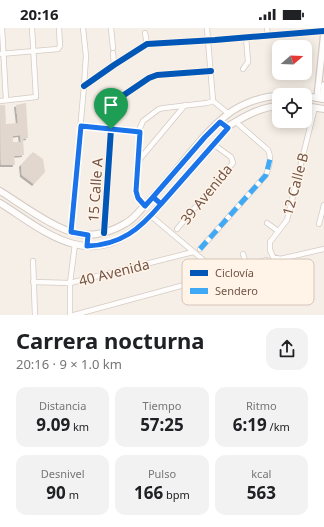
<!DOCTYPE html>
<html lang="es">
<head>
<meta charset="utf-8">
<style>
	body { margin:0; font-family:"Noto Sans",sans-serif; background:#f2f2f2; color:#202124; height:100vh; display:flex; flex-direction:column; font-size:15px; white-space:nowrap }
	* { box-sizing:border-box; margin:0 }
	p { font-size:13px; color:#757577 }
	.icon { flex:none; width:22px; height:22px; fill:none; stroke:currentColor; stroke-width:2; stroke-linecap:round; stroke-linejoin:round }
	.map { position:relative; height:287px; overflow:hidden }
	.drawer { display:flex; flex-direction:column; background:#fff; flex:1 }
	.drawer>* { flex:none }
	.needle { width:26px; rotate:71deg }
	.fabs { position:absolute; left:272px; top:12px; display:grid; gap:8px }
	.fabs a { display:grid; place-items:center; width:40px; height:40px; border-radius:8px; background:#fff; box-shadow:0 2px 10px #0003; font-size:20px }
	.pin { position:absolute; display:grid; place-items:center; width:34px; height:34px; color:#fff; margin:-41px -17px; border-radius:50% 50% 50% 0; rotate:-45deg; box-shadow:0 0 4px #0007 }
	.pin .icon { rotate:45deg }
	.round { display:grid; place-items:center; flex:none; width:42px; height:42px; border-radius:12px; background:#f2f2f2 }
	.head { display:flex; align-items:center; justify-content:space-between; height:68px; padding:0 16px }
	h1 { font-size:22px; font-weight:700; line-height:30px }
	.figures { display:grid; grid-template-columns:repeat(3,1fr); gap:6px; height:68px; padding:4px 16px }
	.figures div { display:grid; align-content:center; border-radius:10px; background:#f2f2f2; text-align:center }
	.figures b { font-size:17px; font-weight:700 }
	.figures small { font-size:11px; font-weight:400 }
	.figures p { font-size:11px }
	.status { display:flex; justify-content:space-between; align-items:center; height:28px; padding:0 20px; background:#fff; direction:ltr }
	.status svg { height:11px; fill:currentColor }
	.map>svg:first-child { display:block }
	.building { fill:#e2d7cf; fill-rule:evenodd; filter:url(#shadow) }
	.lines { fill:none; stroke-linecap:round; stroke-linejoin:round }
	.minor-casing { stroke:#d4cbc5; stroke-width:6 }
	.tertiary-casing { stroke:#d4cbc5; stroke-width:8 }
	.secondary-casing { stroke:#d4cac4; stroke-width:8 }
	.minor { stroke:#fefdfb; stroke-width:4.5 }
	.tertiary { stroke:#fefdfb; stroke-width:5.5 }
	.secondary { stroke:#fefdfb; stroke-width:6 }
	.quiet { stroke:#3fa9f5; stroke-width:5; stroke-dasharray:10 5; stroke-linecap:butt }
	.cycleway-casing { stroke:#fff4e7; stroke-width:8 }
	.cycleway { stroke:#0057b8; stroke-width:6 }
	.route-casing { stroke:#fff; stroke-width:8 }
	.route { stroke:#1a73e8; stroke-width:5 }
	.labels { text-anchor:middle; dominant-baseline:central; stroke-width:3; stroke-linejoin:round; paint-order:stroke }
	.street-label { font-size:14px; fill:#725549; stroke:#fff4e7 }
	.key { fill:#fff4e7; stroke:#d5c4b8; stroke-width:1 }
	.key-label { font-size:11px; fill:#725549 }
</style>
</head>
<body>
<div class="status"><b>20:16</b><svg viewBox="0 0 49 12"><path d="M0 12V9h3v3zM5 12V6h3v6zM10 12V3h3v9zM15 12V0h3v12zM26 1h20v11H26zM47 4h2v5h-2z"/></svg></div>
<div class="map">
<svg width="324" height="287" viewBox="0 0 324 287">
	<defs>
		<filter id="shadow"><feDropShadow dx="-2" dy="2" stdDeviation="0" flood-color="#0004"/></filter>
	</defs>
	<rect width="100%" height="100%" fill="#f6efe7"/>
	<g class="building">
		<path d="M26 75 28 110 23 111 24 127 14 128 15 137H1L0 77H5L6 96 18 95 16 77ZM20 107 21 114H13V108Z"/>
		<path d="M33 124 43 131 45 144 34 156 22 147 21 137Z"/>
	</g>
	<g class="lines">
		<defs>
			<g id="minor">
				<path d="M2 0 6 72"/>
				<path d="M111 0 113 20"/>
				<path d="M207 0 213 73 229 86"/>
				<path d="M267 0 268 7"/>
				<path d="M145 5 147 16"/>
				<path d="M113 25 114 37"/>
				<path d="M0 26 58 21 60 18 59 0"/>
				<path d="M243 41 248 34 246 9"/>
				<path d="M84 58 114 37 147 16 215 12 324 3"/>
				<path d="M0 73 36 69 32 0"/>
				<path d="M315 79 287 192 270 214V222L273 229 280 231 324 221"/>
				<path d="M81 98 139 104"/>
				<path d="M139 132 185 77"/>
				<path d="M145 178 138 170 136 163 140 100 143 93 159 81 164 80 207 75 213 73"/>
				<path d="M151 188 221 247 228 269 233 271"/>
				<path d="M267 195 278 203"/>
				<path d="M319 196 324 177"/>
				<path d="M177 201 233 135 231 129 213 116"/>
				<path d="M71 204 84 58 86 28 83 0"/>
				<path d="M104 205 111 101 114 75 118 71 149 50 157 47 211 43"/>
				<path d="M200 221 266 147C269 139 272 130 268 122L236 94"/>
				<path d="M243 226 247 239"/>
				<path d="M33 233 35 287"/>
				<path d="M33 254 70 255 193 224"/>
				<path d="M70 287V255L75 216"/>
				<path d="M74 287 221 247 266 232"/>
			</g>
			<g id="tertiary">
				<path d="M317 70 324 5"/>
				<path d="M322 71 324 57"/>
			</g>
			<g id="secondary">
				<path d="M305 68 324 71"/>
				<path d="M305 78 324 81"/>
				<path d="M0 163C21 176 57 203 80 206 95 209 113 203 126 195 134 191 140 182 146 176 175 148 196 111 228 86 241 76 262 68 279 68"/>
				<path d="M0 175C23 189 47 209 74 216 121 228 149 189 176 159 194 139 212 118 230 97 245 88 261 79 279 78"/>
			</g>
		</defs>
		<use href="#minor" class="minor-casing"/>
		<use href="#tertiary" class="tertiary-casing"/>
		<use href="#secondary" class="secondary-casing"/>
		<use href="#minor" class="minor"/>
		<use href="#tertiary" class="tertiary"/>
		<use href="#secondary" class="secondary"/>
		<path class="quiet" d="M200 221 266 147 270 131"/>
		<defs>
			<g id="cycleway">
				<path d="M84 58 114 37 147 16 215 12 324 3"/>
				<path d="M104 205 111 101 114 75 118 71 149 50 157 47 211 43"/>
			</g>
		</defs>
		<use href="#cycleway" class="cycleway-casing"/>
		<use href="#cycleway" class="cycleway"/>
	</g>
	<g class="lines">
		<defs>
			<path id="route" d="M111 101 81 98 71 204 88 207 87 218C121 217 140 201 161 176L153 169 205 109 220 94 228 100 161 176 153 169 145 178 138 170 136 163 140 104 111 101"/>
		</defs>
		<use href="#route" class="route-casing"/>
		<use href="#route" class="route"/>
	</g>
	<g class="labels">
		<g class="street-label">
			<text transform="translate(295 156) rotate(-75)">12 Calle B</text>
			<text transform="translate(95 162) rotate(-86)">15 Calle A</text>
			<text transform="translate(206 166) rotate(-51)">39 Avenida</text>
			<text transform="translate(114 244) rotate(-14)">40 Avenida</text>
		</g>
	</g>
	<rect x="182" y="231" width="132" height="46" rx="6" class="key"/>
	<rect x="190" y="242" width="18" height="6" fill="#0057b8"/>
	<rect x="190" y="260" width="18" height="6" fill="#3fa9f5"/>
	<g class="key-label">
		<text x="215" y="249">Ciclovía</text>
		<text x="215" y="267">Sendero</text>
	</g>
</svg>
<div class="fabs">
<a><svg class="needle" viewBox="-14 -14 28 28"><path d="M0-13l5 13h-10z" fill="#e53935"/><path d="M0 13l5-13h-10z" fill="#757577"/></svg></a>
<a><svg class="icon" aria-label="locate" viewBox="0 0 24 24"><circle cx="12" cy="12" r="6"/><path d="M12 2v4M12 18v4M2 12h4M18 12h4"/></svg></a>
</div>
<div class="pin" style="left:111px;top:101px;background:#1e9e55"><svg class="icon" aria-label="arrive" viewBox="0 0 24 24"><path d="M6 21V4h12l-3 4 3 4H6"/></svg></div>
</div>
<section class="drawer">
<div class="head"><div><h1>Carrera nocturna</h1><p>20:16 · 9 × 1.0 km</p></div><a class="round"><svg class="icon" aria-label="share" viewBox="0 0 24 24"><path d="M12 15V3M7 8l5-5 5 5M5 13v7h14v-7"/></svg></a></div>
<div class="figures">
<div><p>Distancia</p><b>9.09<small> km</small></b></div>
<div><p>Tiempo</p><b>57:25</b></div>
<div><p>Ritmo</p><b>6:19<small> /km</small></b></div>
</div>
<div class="figures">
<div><p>Desnivel</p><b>90<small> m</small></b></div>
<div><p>Pulso</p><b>166<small> bpm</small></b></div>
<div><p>kcal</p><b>563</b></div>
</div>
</section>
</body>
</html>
